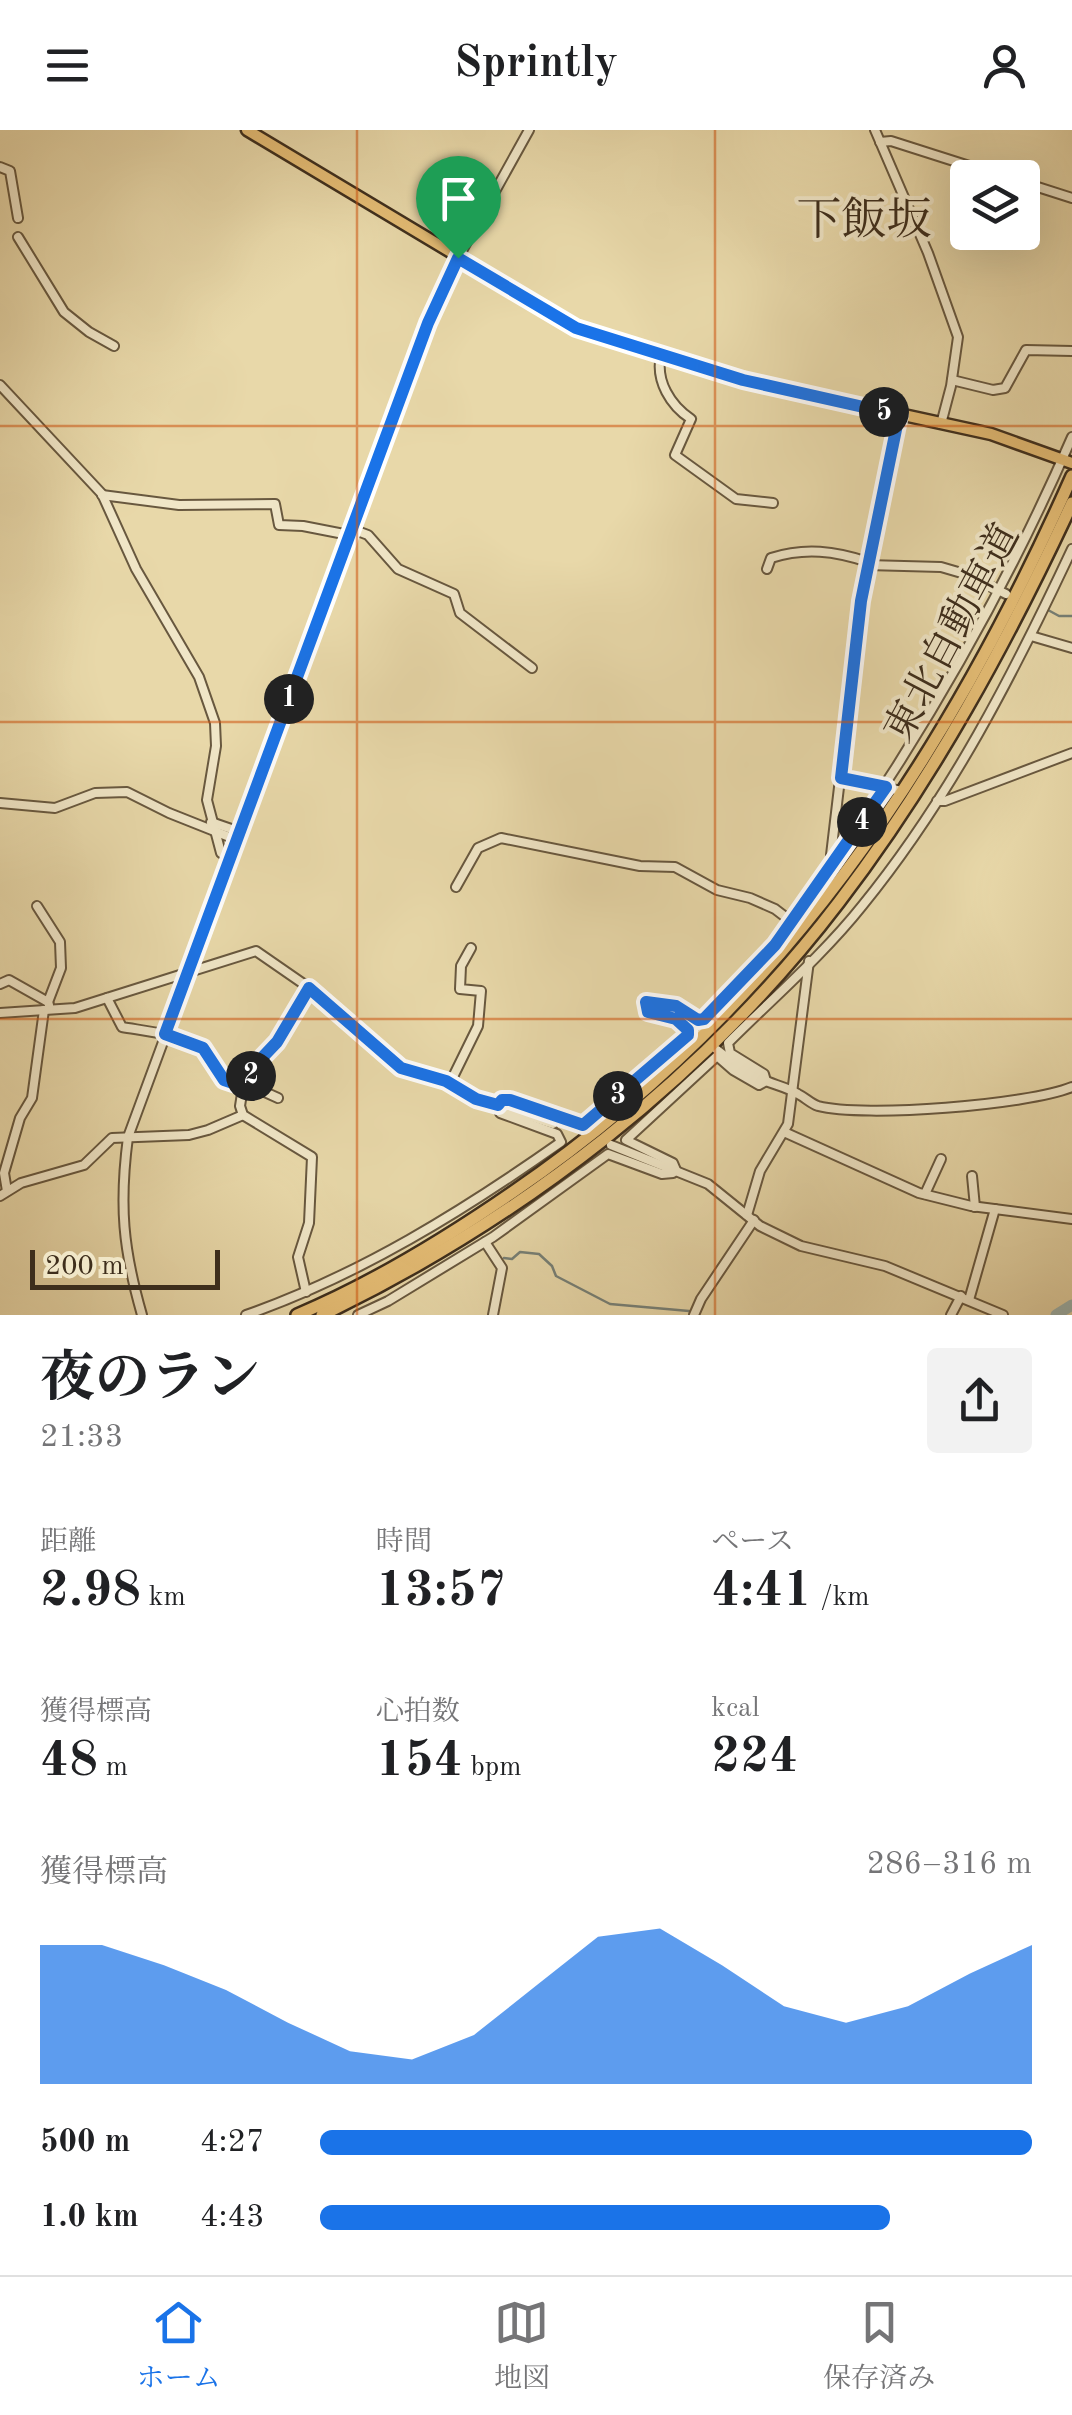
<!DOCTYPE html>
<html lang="ja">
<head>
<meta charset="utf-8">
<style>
	body { margin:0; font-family:"Old Standard TT","Noto Serif JP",serif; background:#f2f2f2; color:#202124; height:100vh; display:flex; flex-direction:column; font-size:38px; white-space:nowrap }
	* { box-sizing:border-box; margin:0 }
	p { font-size:32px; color:#757577 }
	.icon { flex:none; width:55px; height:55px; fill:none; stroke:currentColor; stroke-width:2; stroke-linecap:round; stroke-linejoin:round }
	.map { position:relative; height:1185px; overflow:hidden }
	.side { display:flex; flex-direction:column; background:#fff; flex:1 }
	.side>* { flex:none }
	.tools { position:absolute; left:950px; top:30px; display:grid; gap:20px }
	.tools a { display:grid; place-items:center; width:90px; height:90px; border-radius:10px; background:#fff; box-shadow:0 10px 40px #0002; font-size:50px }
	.scale { position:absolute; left:30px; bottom:25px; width:190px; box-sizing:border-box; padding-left:10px; border:5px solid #3e2e1c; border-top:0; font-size:28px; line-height:35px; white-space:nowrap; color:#3e2e1c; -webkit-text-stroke:8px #f0e6c7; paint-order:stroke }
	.pin { position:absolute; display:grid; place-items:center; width:85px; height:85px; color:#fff; margin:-102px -42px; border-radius:50% 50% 50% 0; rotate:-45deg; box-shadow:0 0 10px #0007 }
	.pin .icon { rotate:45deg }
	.km { position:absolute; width:50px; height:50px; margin:-25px; border-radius:50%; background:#222; color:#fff; font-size:28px; line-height:50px; text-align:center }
	.round { display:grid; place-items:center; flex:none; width:105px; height:105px; border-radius:10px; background:#f2f2f2 }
	.summary { display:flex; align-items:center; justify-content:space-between; height:170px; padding:0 40px }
	h1 { font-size:55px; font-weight:700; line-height:75px }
	.figures { display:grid; grid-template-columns:repeat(3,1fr); gap:15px; height:170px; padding:10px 40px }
	.figures div { display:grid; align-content:center }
	.figures b { font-size:50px; font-weight:700 }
	.figures small { font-size:28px; font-weight:400 }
	.figures p { font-size:28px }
	.chart { height:280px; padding:20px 40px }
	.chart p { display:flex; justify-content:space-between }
	.chart svg { width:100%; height:180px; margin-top:10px; fill:#1a73e8; opacity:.7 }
	ul { padding:0 40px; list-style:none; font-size:32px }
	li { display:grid; grid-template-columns:160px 120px 1fr; align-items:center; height:75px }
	li i { height:25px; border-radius:12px; background:#1a73e8 }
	header { display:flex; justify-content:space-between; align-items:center; height:130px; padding:0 40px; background:#fff; font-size:45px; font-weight:700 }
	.menu { display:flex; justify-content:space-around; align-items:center; height:140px; border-top:2px solid #e0e0e0; background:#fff; font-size:28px; color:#757577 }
	.menu a { display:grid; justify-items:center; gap:5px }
	.menu .selected { color:#1a73e8 }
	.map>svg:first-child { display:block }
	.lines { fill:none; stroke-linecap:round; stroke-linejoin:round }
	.stream { stroke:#768077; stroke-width:2.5 }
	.river { stroke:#9cb7b4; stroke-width:11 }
	.minor-casing { stroke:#68583f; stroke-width:12 }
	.major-casing { stroke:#3e2e1c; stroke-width:15 }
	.highway-casing { stroke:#3e2e1c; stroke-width:16 }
	.minor { stroke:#f0e6c7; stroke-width:8 }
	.major { stroke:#e4bc74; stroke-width:10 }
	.highway { stroke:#e4bc74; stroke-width:11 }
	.route-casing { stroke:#fff; stroke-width:20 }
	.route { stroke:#1a73e8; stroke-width:12 }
	.grid { fill:none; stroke:#ce530e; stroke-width:2.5; stroke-opacity:0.55 }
	.labels { text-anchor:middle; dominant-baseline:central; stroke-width:8; stroke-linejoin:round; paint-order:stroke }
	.street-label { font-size:40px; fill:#3e2e1c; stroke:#f0e6c7 }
	.quarter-label { font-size:45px; fill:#3e2e1c; stroke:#f0e6c7 }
</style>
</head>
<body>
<header><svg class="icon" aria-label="menu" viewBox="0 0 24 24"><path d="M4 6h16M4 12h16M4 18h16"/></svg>Sprintly<svg class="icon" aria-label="person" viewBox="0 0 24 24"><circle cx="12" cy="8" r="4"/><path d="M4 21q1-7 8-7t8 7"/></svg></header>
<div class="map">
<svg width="1072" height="1185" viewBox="0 0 1072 1185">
	<rect width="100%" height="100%" fill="#e8d8a9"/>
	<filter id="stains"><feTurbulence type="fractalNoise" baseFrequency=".002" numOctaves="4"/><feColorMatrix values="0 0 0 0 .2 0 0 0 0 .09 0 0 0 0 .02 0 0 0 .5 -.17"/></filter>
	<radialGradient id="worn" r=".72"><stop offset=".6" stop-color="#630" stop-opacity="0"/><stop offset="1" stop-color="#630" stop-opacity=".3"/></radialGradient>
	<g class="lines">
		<g class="stream">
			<path d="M1048 480 1059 486H1072"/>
			<path d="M504 1128 512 1129 520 1122 539 1124 552 1136 556 1146 610 1174 689 1181"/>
		</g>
		<path class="river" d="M1056 1185 1072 1175"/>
		<defs>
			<g id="minor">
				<path d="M875 0 928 123 958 207 951 256 941 294"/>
				<path d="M880 12 891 11 1007 48"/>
				<path d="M0 37 10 41 18 88"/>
				<path d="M1022 52 1072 68"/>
				<path d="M18 107 64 182 89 202 114 216"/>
				<path d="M661 225C655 251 671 276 691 289L675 325 736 369 773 373"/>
				<path d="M952 250 993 260 1005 258 1026 220 1072 221"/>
				<path d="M0 255 102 364 136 439 199 547 215 593 216 616 207 670 221 723 230 729"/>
				<path d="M102 365 179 375 275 374 279 395 303 396 349 405"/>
				<path d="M352 399 368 405 398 439 454 464 460 483 532 538"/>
				<path d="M867 435 941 437 965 444 1006 464"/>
				<path d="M767 439 771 428C805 417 835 421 868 432"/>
				<path d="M1031 506 1072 518"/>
				<path d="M841 648 897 660"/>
				<path d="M937 671H945L1072 623"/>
				<path d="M0 673 55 678 95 663 127 662 169 683 237 710"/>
				<path d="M211 692 240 702"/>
				<path d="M833 733 831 725 861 471 899 285"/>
				<path d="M456 757 478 718 501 708 640 736 675 737 717 760 750 768 775 779 792 792"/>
				<path d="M37 776 60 812 61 838 48 872"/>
				<path d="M0 854 9 850 48 872 49 875"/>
				<path d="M107 868 122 897C144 901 189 905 206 920 221 935 218 953 243 957L247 955 256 934 277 912 309 858"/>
				<path d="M644 875 678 883 699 901"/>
				<path d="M0 883 75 878 256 821 308 857 401 938 446 951 476 969 553 994"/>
				<path d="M717 920C729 929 741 939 755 946 769 954 785 956 798 964 806 968 810 973 818 976 864 988 1028 975 1072 957"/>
				<path d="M766 951 764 944 730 923 728 913C772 869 823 825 862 776 950 668 1013 545 1072 419"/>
				<path d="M450 953 478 896 481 861 460 859 461 836 471 818"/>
				<path d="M247 954 278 968"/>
				<path d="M243 957 240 976 243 985 312 1027 309 1093 298 1127 306 1162"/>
				<path d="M784 1002 919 1063 971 1076 1072 1089"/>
				<path d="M611 1015 708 1054 760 1096 801 1116 885 1136 1003 1185"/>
				<path d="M972 1046 975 1077"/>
				<path d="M7 1061 4 1043 20 988 32 968 44 880"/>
				<path d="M925 1064 941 1029"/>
				<path d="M0 1066 21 1053 84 1035 112 1008 189 1005 208 1000 243 985"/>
				<path d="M747 1085 760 1041 788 994 809 831"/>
				<path d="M485 1112 502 1138 493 1185"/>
				<path d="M969 1170 995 1079"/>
				<path d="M142 1185C123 1119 119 1075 128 1007L428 193 458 128 529 0"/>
				<path d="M246 1185C360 1145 463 1081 561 1012L557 1004 500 983 497 976 500 971 510 970 585 994 688 905C685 887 663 885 648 882L646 871 676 876 703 890C753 847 791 792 829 738 924 602 1006 459 1072 307"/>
				<path d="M358 1185 388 1171 493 1107 608 1024 662 1044 673 1043 676 1040 673 1033 626 1010 717 926 733 940 759 955 766 951"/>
				<path d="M694 1185 701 1169 754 1090"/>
				<path d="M951 1185 961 1166"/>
			</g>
			<path id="major" d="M247 0 576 197 743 250 991 304 1072 333"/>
			<g id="highway">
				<path d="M297 1185C373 1153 445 1109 513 1062 778 881 943 636 1072 346"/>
				<path d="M322 1185C520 1090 705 948 839 772 933 649 1007 513 1072 373"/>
			</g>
		</defs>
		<use href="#minor" class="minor-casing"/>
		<use href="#major" class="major-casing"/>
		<use href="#highway" class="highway-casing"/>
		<use href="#minor" class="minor"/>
		<use href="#major" class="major"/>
		<use href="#highway" class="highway"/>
	</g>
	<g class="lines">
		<defs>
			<path id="route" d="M458 128 576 198 743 250 899 285 861 471 841 648 886 657 775 815 704 889 698 890 676 876 646 872 648 882 676 889 688 900V905L583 995 510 970H502L498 975 476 969 446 951 401 938 309 858 277 912 256 934 245 957 224 950 203 918 165 904 428 193Z"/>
		</defs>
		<use href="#route" class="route-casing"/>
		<use href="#route" class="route"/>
	</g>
	<path class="grid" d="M357 0V1185M715 0V1185M0 296H1072M0 592H1072M0 889H1072"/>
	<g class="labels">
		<g class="street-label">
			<text transform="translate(954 504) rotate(-62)">東北自動車道</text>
		</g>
		<g class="quarter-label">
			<text x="864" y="92">下飯坂</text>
		</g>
	</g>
	<rect width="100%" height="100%" filter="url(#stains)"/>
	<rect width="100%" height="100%" fill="url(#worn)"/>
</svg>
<div class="tools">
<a><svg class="icon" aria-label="layers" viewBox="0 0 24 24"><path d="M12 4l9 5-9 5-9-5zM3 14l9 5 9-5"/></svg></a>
</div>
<div class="scale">200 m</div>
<div class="pin" style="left:458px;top:128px;background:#1e9e55"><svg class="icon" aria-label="arrive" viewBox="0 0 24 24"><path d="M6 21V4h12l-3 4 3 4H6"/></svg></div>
<b class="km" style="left:289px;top:569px">1</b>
<b class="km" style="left:251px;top:946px">2</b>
<b class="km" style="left:618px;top:966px">3</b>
<b class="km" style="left:862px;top:692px">4</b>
<b class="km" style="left:884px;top:282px">5</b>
</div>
<section class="side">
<div class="summary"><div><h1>夜のラン</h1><p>21:33</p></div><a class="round"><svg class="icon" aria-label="share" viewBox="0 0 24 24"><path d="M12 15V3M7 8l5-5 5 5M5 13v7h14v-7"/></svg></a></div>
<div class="figures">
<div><p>距離</p><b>2.98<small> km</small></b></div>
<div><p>時間</p><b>13:57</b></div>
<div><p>ペース</p><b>4:41<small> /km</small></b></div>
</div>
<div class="figures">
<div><p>獲得標高</p><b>48<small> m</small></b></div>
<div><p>心拍数</p><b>154<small> bpm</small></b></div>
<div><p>kcal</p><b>224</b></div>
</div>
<div class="chart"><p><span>獲得標高</span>286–316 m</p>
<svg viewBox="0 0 160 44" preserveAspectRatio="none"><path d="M0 44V10L10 10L20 15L30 21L40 29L50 36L60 38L70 32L80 20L90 8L100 6L110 15L120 25L130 29L140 25L150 17L160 10V44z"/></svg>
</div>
<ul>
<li><b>500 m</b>4:27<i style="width:100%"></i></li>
<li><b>1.0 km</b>4:43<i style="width:80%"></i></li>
</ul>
</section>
<nav class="menu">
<a class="selected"><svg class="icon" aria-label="home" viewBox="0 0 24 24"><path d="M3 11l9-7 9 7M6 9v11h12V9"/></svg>ホーム</a>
<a><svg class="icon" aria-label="map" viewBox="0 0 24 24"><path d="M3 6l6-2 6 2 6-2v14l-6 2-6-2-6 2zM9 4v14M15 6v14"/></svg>地図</a>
<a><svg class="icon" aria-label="saved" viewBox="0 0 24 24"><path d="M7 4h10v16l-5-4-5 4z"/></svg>保存済み</a>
</nav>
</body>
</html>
